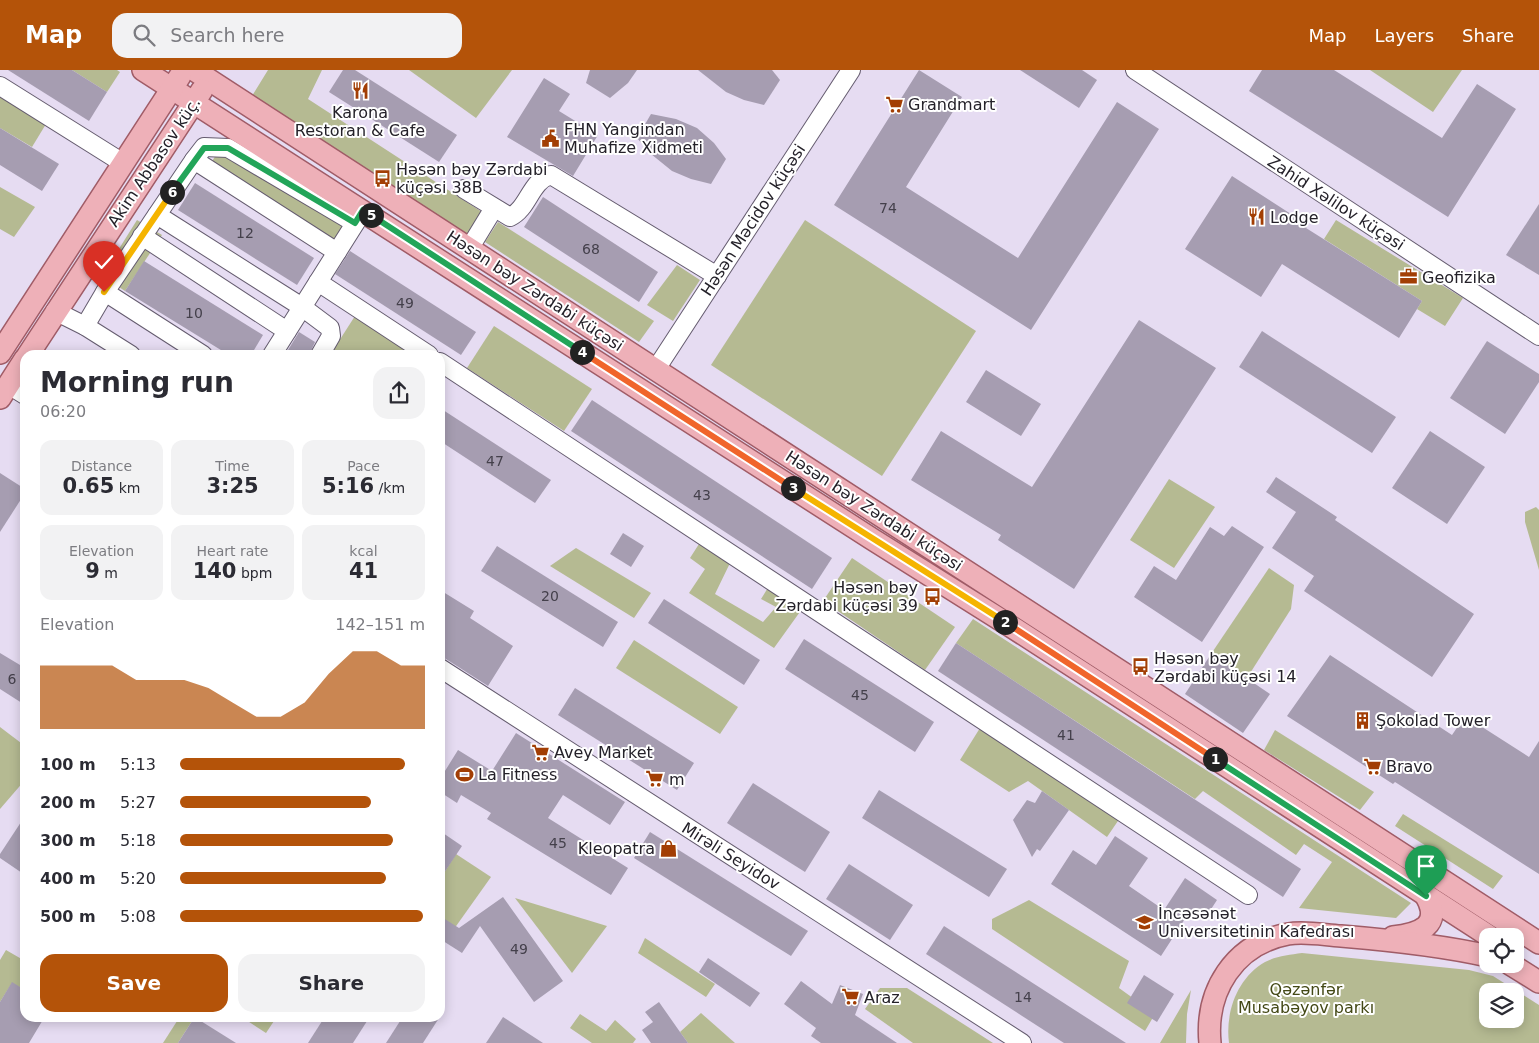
<!DOCTYPE html>
<html lang="en">
<head>
<meta charset="utf-8">
<style>
	body { margin:0; font-family:"DejaVu Sans",sans-serif; background:#f2f2f3; color:#2b2b33; height:100vh; display:flex; flex-direction:column; font-size:19px; white-space:nowrap }
	* { box-sizing:border-box; margin:0 }
	p { font-size:16px; color:#7c7c81 }
	.icon { flex:none; width:28px; height:28px; fill:none; stroke:currentColor; stroke-width:2; stroke-linecap:round; stroke-linejoin:round }
	.map { position:relative; flex:1; overflow:hidden }
	.drawer { position:absolute; left:20px; top:280px; width:425px; height:672px; display:flex; flex-direction:column; background:#fff; border-radius:15px; box-shadow:0 2px 12px #0003 }
	.drawer>* { flex:none }
	.tools { position:absolute; left:1479px; top:858px; display:grid; gap:10px }
	.tools a { display:grid; place-items:center; width:45px; height:45px; border-radius:10px; background:#fff; box-shadow:0 2px 12px #0003; font-size:25px }
	.pin { position:absolute; display:grid; place-items:center; width:42px; height:42px; color:#fff; margin:-51px -21px; border-radius:50% 50% 50% 0; rotate:-45deg; box-shadow:0 0 5px #0007 }
	.pin .icon { rotate:45deg }
	.km { position:absolute; width:25px; height:25px; margin:-12px; border-radius:50%; background:#222; color:#fff; font-size:14px; line-height:25px; text-align:center }
	.round { display:grid; place-items:center; flex:none; width:52px; height:52px; border-radius:15px; background:#f2f2f3 }
	.head { display:flex; align-items:center; justify-content:space-between; height:85px; padding:0 20px }
	h1 { font-size:28px; font-weight:700; line-height:38px }
	.metrics { display:grid; grid-template-columns:repeat(3,1fr); gap:8px; height:85px; padding:5px 20px }
	.metrics div { display:grid; align-content:center; border-radius:12px; background:#f2f2f3; text-align:center }
	.metrics b { font-size:21px; font-weight:700 }
	.metrics small { font-size:14px; font-weight:400 }
	.metrics p { font-size:14px }
	.chart { height:140px; padding:10px 20px }
	.chart p { display:flex; justify-content:space-between }
	.chart svg { width:100%; height:90px; margin-top:5px; fill:#b45309; opacity:.7 }
	.action { display:flex; gap:10px; margin-top:auto; padding:10px 20px }
	.action a { flex:1; height:58px; border-radius:15px; background:#b45309; color:#fff; font-size:20px; font-weight:700; line-height:58px; text-align:center }
	.action a+a { background:#f2f2f3; color:#2b2b33 }
	ul { padding:0 20px; list-style:none; font-size:16px }
	li { display:grid; grid-template-columns:80px 60px 1fr; align-items:center; height:38px }
	li i { height:12px; border-radius:6px; background:#b45309 }
	header { display:flex; align-items:center; gap:30px; box-sizing:border-box; height:70px; padding:0 25px; background:#b45309; color:#fff }
	header strong { font-size:24px }
	nav { display:flex; gap:28px; margin-inline-start:auto; font-size:18px }
	.search { width:350px; height:45px; background:#f2f2f3; display:flex; align-items:center; gap:12px; box-sizing:border-box; padding:0 18px; border-radius:15px; color:#7c7c81; font-size:19px }
	.map>svg:first-child { display:block }
	.green { fill:#b5ba92; fill-rule:evenodd }
	.building { fill:#a69db1 }
	.lines { fill:none; stroke-linecap:round; stroke-linejoin:round }
	.minor-casing { stroke:#655c6f; stroke-width:20 }
	.major-casing { stroke:#a05c67; stroke-width:24 }
	.minor { stroke:#fff; stroke-width:18 }
	.major { stroke:#eeb0b8; stroke-width:21 }
	.split-1-casing { stroke:#fff; stroke-width:10 }
	.split-2-casing { stroke:#fff; stroke-width:10 }
	.split-3-casing { stroke:#fff; stroke-width:10 }
	.split-4-casing { stroke:#fff; stroke-width:10 }
	.split-5-casing { stroke:#fff; stroke-width:10 }
	.split-6-casing { stroke:#fff; stroke-width:10 }
	.split-7-casing { stroke:#fff; stroke-width:10 }
	.split-1 { stroke:#22a559; stroke-width:6 }
	.split-2 { stroke:#f0652b; stroke-width:6 }
	.split-3 { stroke:#f5b400; stroke-width:6 }
	.split-4 { stroke:#f0652b; stroke-width:6 }
	.split-5 { stroke:#22a559; stroke-width:6 }
	.split-6 { stroke:#22a559; stroke-width:6 }
	.split-7 { stroke:#f5b400; stroke-width:6 }
	.labels { text-anchor:middle; dominant-baseline:central; stroke-width:4; stroke-linejoin:round; paint-order:stroke }
	.number-label { font-size:14px; fill:#44404b }
	.poi-label { font-size:16px; fill:#242129; stroke:#fff; text-anchor:start }
	.street-label { font-size:16px; fill:#242129; stroke:#fff }
	.park-label { font-size:16px; fill:#434815; stroke:#fff }
</style>
</head>
<body>
<header>
<strong>Map</strong>
<div class="search"><svg class="icon" aria-label="search" viewBox="0 0 24 24"><circle cx="10" cy="10" r="6"/><path d="M15 15l6 6"/></svg>Search here</div>
<nav><a>Map</a><a>Layers</a><a>Share</a></nav>
</header>
<div class="map">
<svg width="1539" height="973" viewBox="0 0 1539 973">
	<rect width="100%" height="100%" fill="#e6dcf2"/>
	<g class="green">
		<path d="M72 0H117L120 2 107 22Z"/>
		<path d="M268 0H322L308 29 482 142 467 166 252 26Z"/>
		<path d="M409 0H512L476 48Z"/>
		<path d="M1370 0H1462L1433 42Z"/>
		<path d="M0 25 46 54 32 77 0 58Z"/>
		<path d="M226 69 351 148 328 182 204 104Z"/>
		<path d="M0 117 35 137 14 167 0 159Z"/>
		<path d="M137 150 162 165 125 221 102 206Z"/>
		<path d="M805 150 976 261 882 406 711 295Z"/>
		<path d="M1336 150 1463 228 1445 256 1417 239 1422 231 1324 169Z"/>
		<path d="M498 152 654 251 639 272 485 172Z"/>
		<path d="M677 195 700 210 673 251 647 235Z"/>
		<path d="M355 246 414 285H330Z"/>
		<path d="M494 256 592 319 564 361 467 298Z"/>
		<path d="M1169 409 1215 437 1174 498 1130 470Z"/>
		<path d="M1536 437 1539 440V500L1525 452V442Z"/>
		<path d="M699 474 731 491 715 524 763 552 776 537 761 529 769 516 802 539 774 578 689 523 705 499 690 488Z"/>
		<path d="M576 478 651 523 634 548 550 496Z"/>
		<path d="M852 488 955 557 925 600 823 531Z"/>
		<path d="M1269 498 1294 515 1291 539 1247 608 1211 584Z"/>
		<path d="M973 549 1411 833 1396 848 1299 838 1332 792 1304 774 1296 785 1203 721 1195 729 956 573Z"/>
		<path d="M634 570 738 637 720 664 616 598Z"/>
		<path d="M0 657 25 676V710L0 739Z"/>
		<path d="M980 658 1120 748 1107 767 1028 711 1009 722 960 690Z"/>
		<path d="M1275 660 1374 722 1360 740 1264 680Z"/>
		<path d="M1403 744 1503 806 1493 819 1395 756Z"/>
		<path d="M456 784 491 807 454 859 440 846V809Z"/>
		<path d="M515 828 607 856 572 903Z"/>
		<path d="M1029 830 1129 891 1119 918 1155 944 1145 961 992 859V849Z"/>
		<path d="M645 868 715 914 706 927 638 883Z"/>
		<path d="M6 880 25 891V920L12 913 0 932V890Z"/>
		<path d="M1302 883 1469 900 1493 906 1539 935V973H1229C1225 943 1237 908 1265 892 1276 886 1289 885 1302 883ZM1488 921H1515V949H1488Z"/>
		<path d="M880 918H907L993 973H913L865 939Z"/>
		<path d="M1191 920 1187 944 1186 973H1160Z"/>
		<path d="M701 943 735 973H688L680 962Z"/>
		<path d="M580 944 606 961 615 950 636 969 633 973H592L570 958Z"/>
		<path d="M179 948H194L178 973H163Z"/>
		<path d="M243 948H276L266 963Z"/>
	</g>
	<g class="building">
		<path d="M8 0H72L107 22 89 51Z"/>
		<path d="M343 0H355L457 65 439 92 329 22Z"/>
		<path d="M590 0H637L628 13 610 28 586 13Z"/>
		<path d="M698 0H772L780 10 764 35 744 30 726 22Z"/>
		<path d="M919 0 962 27 906 117 1018 188 1117 32 1159 59 1031 260 834 135Z"/>
		<path d="M1020 0H1082L1097 10 1079 38Z"/>
		<path d="M1262 0H1334L1442 68 1477 14 1516 39 1448 147 1249 21Z"/>
		<path d="M544 8 570 24 559 41 598 65 573 106 507 67Z"/>
		<path d="M651 44 676 49 697 58 714 73 726 89 711 114 691 109 672 101 651 84 637 68Z"/>
		<path d="M0 58 59 94 42 121 0 95Z"/>
		<path d="M1232 106 1308 155 1306 158 1422 231 1399 268 1282 194 1261 227 1185 179Z"/>
		<path d="M195 113 314 188 297 215 178 140Z"/>
		<path d="M543 127 658 202 639 232 524 157Z"/>
		<path d="M1539 134V205L1506 185Z"/>
		<path d="M350 181 476 262 461 285 335 204Z"/>
		<path d="M144 191 263 265 251 285H229L125 221Z"/>
		<path d="M1139 250 1216 298 1074 519 998 470 1001 465 911 410 941 361 1032 417Z"/>
		<path d="M1262 261 1396 347 1372 383 1239 297Z"/>
		<path d="M299 262 315 272 309 285H285Z"/>
		<path d="M1487 271 1539 304V312L1505 364 1450 328Z"/>
		<path d="M986 300 1041 334 1021 366 966 332Z"/>
		<path d="M592 330 832 488 812 519 571 361Z"/>
		<path d="M440 338 551 410 535 433 440 371Z"/>
		<path d="M1430 361 1485 397 1447 454 1392 418Z"/>
		<path d="M0 403 25 419V423L0 462Z"/>
		<path d="M1276 407 1337 447 1335 450 1474 544 1432 607 1304 521 1314 506 1272 478 1296 442 1266 422Z"/>
		<path d="M1232 456 1264 477 1202 572 1134 527 1154 496 1176 510 1210 457 1224 466Z"/>
		<path d="M623 463 644 476 631 497 610 484Z"/>
		<path d="M497 476 618 552 603 577 481 501Z"/>
		<path d="M440 520 474 541 470 548 513 576 488 616 446 589 440 587Z"/>
		<path d="M664 529 760 590 744 615 648 553Z"/>
		<path d="M804 569 934 652 915 682 785 599Z"/>
		<path d="M956 573 1301 799 1283 827 938 601Z"/>
		<path d="M0 583 25 598V635L0 619Z"/>
		<path d="M1211 584 1270 624 1243 663 1185 624Z"/>
		<path d="M1330 585 1452 665 1465 646 1529 687 1539 671V804L1395 712 1393 714 1287 646Z"/>
		<path d="M575 618 694 693 677 720 558 645Z"/>
		<path d="M516 663 625 732 610 755 563 725 548 748 628 798 611 825 487 749 491 743 461 725 457 733 440 722V709L458 680 492 701Z"/>
		<path d="M753 713 830 762 805 802 727 753Z"/>
		<path d="M879 720 1007 799 989 827 862 748Z"/>
		<path d="M1042 721 1069 740 1040 781 1037 779 1032 787 1013 750 1027 730 1035 733Z"/>
		<path d="M25 746V805L0 788V784Z"/>
		<path d="M440 761 462 776 440 809Z"/>
		<path d="M650 762 808 861 791 886 634 788Z"/>
		<path d="M1115 766 1148 788 1129 816 1164 840 1185 808 1217 830 1204 850 1190 841 1161 886 1051 814 1073 780 1096 795Z"/>
		<path d="M849 794 913 835 890 870 826 829Z"/>
		<path d="M503 827 563 911 534 932 480 856 462 883 440 869V846L459 858Z"/>
		<path d="M944 856 1126 973H1064L926 884Z"/>
		<path d="M708 888 760 923 750 937 699 902Z"/>
		<path d="M1144 905 1174 924 1157 952 1127 933Z"/>
		<path d="M801 911 832 934 840 915 863 924 855 945 897 973H821L811 966 816 958 784 934Z"/>
		<path d="M12 912 25 920V948H44L29 973H0V932Z"/>
		<path d="M659 932 680 962 688 973H651L642 960 653 952 645 942Z"/>
		<path d="M503 947 543 973H486Z"/>
		<path d="M194 948H196L236 973H178Z"/>
		<path d="M324 948H369L353 973H308Z"/>
		<path d="M402 948H439L423 973H386Z"/>
	</g>
	<g class="lines">
		<defs>
			<g id="minor">
				<path d="M1135 0 1539 266"/>
				<path d="M0 16 123 93"/>
				<path d="M194 90 204 77 228 78 355 153"/>
				<path d="M464 119 510 147C529 138 530 111 551 105L717 206"/>
				<path d="M157 145 302 237 330 258 331 266 320 285"/>
				<path d="M142 166 287 261"/>
				<path d="M469 179 494 138"/>
				<path d="M318 212 429 285"/>
				<path d="M105 222 194 90 337 182"/>
				<path d="M55 241 85 256 131 285"/>
				<path d="M85 256 105 222 203 285"/>
				<path d="M272 285 361 144"/>
				<path d="M440 292 1248 825"/>
				<path d="M656 299 851 0"/>
				<path d="M9 315 25 325"/>
				<path d="M440 598 1022 973"/>
			</g>
			<g id="major">
				<path d="M143 0 872 469 1009 555 1489 866"/>
				<path d="M194 0 1539 873"/>
				<path d="M0 283 180 6"/>
				<path d="M28 285 202 20"/>
				<path d="M0 328 25 289"/>
				<path d="M1393 867C1419 864 1443 856 1426 826"/>
				<path d="M1510 894 1539 912"/>
				<path d="M1210 973C1205 921 1234 874 1288 864 1305 861 1324 865 1341 866 1389 870 1440 875 1488 886"/>
			</g>
		</defs>
		<use href="#minor" class="minor-casing"/>
		<use href="#major" class="major-casing"/>
		<use href="#minor" class="minor"/>
		<use href="#major" class="major"/>
	</g>
	<g class="lines">
		<defs>
			<path id="split-1" d="M1215 689 1426 826"/>
			<path id="split-2" d="M1005 552 1215 689"/>
			<path id="split-3" d="M793 418 1005 552"/>
			<path id="split-4" d="M582 282 793 418"/>
			<path id="split-5" d="M371 145 582 282"/>
			<path id="split-6" d="M172 122 204 78H228L355 153 363 140 371 145"/>
			<path id="split-7" d="M104 222 172 122"/>
		</defs>
		<use href="#split-1" class="split-1-casing"/>
		<use href="#split-2" class="split-2-casing"/>
		<use href="#split-3" class="split-3-casing"/>
		<use href="#split-4" class="split-4-casing"/>
		<use href="#split-5" class="split-5-casing"/>
		<use href="#split-6" class="split-6-casing"/>
		<use href="#split-7" class="split-7-casing"/>
		<use href="#split-1" class="split-1"/>
		<use href="#split-2" class="split-2"/>
		<use href="#split-3" class="split-3"/>
		<use href="#split-4" class="split-4"/>
		<use href="#split-5" class="split-5"/>
		<use href="#split-6" class="split-6"/>
		<use href="#split-7" class="split-7"/>
	</g>
	<defs>
		<symbol id="restaurant-bare" viewBox="-9 -9 18 18"><path d="M-5-6h1v4h1v-4h1v4h1v-4h1v5L-1.5 .5V6h-2V.5L-5-1ZM5-6V6H3V1.5H1.5Q1.5-4 5-6Z" fill="#a23e04" stroke="#fff" stroke-width="2.5" paint-order="stroke"/></symbol>
		<symbol id="supermarket-bare" viewBox="-9 -9 18 18"><path d="M-6-5.5h2.5l.6 2H6L4.5 2H-2.5L-4.4-4H-6ZM-1.5 3.2a1.3 1.3 0 1 0 .1 0ZM3 3.2a1.3 1.3 0 1 0 .1 0Z" fill="#a23e04" stroke="#fff" stroke-width="2.5" paint-order="stroke"/></symbol>
		<symbol id="civic-bare" viewBox="-9 -9 18 18"><path d="M-.6-6.5H3V-4.5H.6V-3L4-1V1h2V6H-6V1h2V-1L-.6-3ZM-1.2 2.5V6h2.4V2.5Z" fill="#a23e04" stroke="#fff" stroke-width="2.5" paint-order="stroke"/></symbol>
		<symbol id="bus-bare" viewBox="-9 -9 18 18"><path d="M-5-6H5V4H4V6H2V4H-2V6H-4V4H-5ZM-3.5-4V0h7V-4ZM-3.5 1.2v1.5H-2V1.2ZM2 1.2v1.5H3.5V1.2Z" fill="#a23e04" stroke="#fff" stroke-width="2.5" paint-order="stroke"/></symbol>
		<symbol id="office-bare" viewBox="-9 -9 18 18"><path d="M-6-3h4V-5.5h4V-3h4V5H-6ZM-1-4.5V-3h2v-1.5ZM-6 0V1H6V0Z" fill="#a23e04" stroke="#fff" stroke-width="2.5" paint-order="stroke"/></symbol>
		<symbol id="building-bare" viewBox="-9 -9 18 18"><path d="M-4-6H4V6H1V3H-1V6H-4ZM-2.5-4.3h1.7v1.8h-1.7ZM.8-4.3h1.7v1.8H.8ZM-2.5-1h1.7V.8h-1.7ZM.8-1h1.7V.8H.8Z" fill="#a23e04" stroke="#fff" stroke-width="2.5" paint-order="stroke"/></symbol>
		<symbol id="stadium-bare" viewBox="-9 -9 18 18"><path d="M0-5a6.5 5 0 1 0 0 10a6.5 5 0 1 0 0-10ZM-3.5-1.8h7v3.6h-7Z" fill="#a23e04" stroke="#fff" stroke-width="2.5" paint-order="stroke"/></symbol>
		<symbol id="shop-bare" viewBox="-9 -9 18 18"><path d="M-5-2.5h2.3a2.7 3.5 0 0 1 5.4 0H5L5.5 6h-11ZM-1.5-2.5h3a1.5 2.3 0 0 0-3 0Z" fill="#a23e04" stroke="#fff" stroke-width="2.5" paint-order="stroke"/></symbol>
		<symbol id="university-bare" viewBox="-9 -9 18 18"><path d="M0-5L7-2L0 1L-7-2ZM-4 1L0 2.5L4 1V4Q0 6-4 4Z" fill="#a23e04" stroke="#fff" stroke-width="2.5" paint-order="stroke"/></symbol>
	</defs>
	<g fill-rule="evenodd">
		<use href="#restaurant-bare" x="348" y="8" width="25" height="25"/>
		<use href="#supermarket-bare" x="882" y="22" width="25" height="25"/>
		<use href="#civic-bare" x="538" y="56" width="25" height="25"/>
		<use href="#bus-bare" x="370" y="96" width="25" height="25"/>
		<use href="#restaurant-bare" x="1244" y="134" width="25" height="25"/>
		<use href="#office-bare" x="1396" y="194" width="25" height="25"/>
		<use href="#bus-bare" x="920" y="514" width="25" height="25"/>
		<use href="#bus-bare" x="1128" y="584" width="25" height="25"/>
		<use href="#building-bare" x="1350" y="638" width="25" height="25"/>
		<use href="#supermarket-bare" x="528" y="670" width="25" height="25"/>
		<use href="#supermarket-bare" x="1360" y="684" width="25" height="25"/>
		<use href="#stadium-bare" x="452" y="692" width="25" height="25"/>
		<use href="#supermarket-bare" x="642" y="696" width="25" height="25"/>
		<use href="#shop-bare" x="656" y="766" width="25" height="25"/>
		<use href="#university-bare" x="1132" y="840" width="25" height="25"/>
		<use href="#supermarket-bare" x="838" y="914" width="25" height="25"/>
	</g>
	<g class="labels">
		<g class="number-label">
			<text x="888" y="138">74</text>
			<text x="245" y="163">12</text>
			<text x="591" y="179">68</text>
			<text x="405" y="233">49</text>
			<text x="194" y="243">10</text>
			<text x="495" y="391">47</text>
			<text x="702" y="425">43</text>
			<text x="550" y="526">20</text>
			<text x="12" y="609">6</text>
			<text x="860" y="625">45</text>
			<text x="1066" y="665">41</text>
			<text x="558" y="773">45</text>
			<text x="519" y="879">49</text>
			<text x="1023" y="927">14</text>
		</g>
		<g class="poi-label">
			<text x="908" y="34">Grandmart</text>
			<text x="360" y="42" text-anchor="middle">Karona<tspan x="360" dy="18">Restoran &amp; Cafe</tspan></text>
			<text x="564" y="59">FHN Yangindan<tspan x="564" dy="18">Muhafize Xidmeti</tspan></text>
			<text x="396" y="99">Həsən bəy Zərdabi<tspan x="396" dy="18">küçəsi 38B</tspan></text>
			<text x="1270" y="147">Lodge</text>
			<text x="1422" y="207">Geofizika</text>
			<text x="918" y="517" text-anchor="end">Həsən bəy<tspan x="918" dy="18">Zərdabi küçəsi 39</tspan></text>
			<text x="1154" y="588">Həsən bəy<tspan x="1154" dy="18">Zərdabi küçəsi 14</tspan></text>
			<text x="1376" y="650">Şokolad Tower</text>
			<text x="554" y="682">Avey Market</text>
			<text x="1386" y="696">Bravo</text>
			<text x="478" y="704">La Fitness</text>
			<text x="669" y="709">m</text>
			<text x="655" y="778" text-anchor="end">Kleopatra</text>
			<text x="1158" y="843">İncəsənət<tspan x="1158" dy="18">Universitetinin Kafedrası</tspan></text>
			<text x="864" y="927">Araz</text>
		</g>
		<g class="street-label">
			<text transform="translate(154 92) rotate(-56)">Akim Abbasov küç.</text>
			<text transform="translate(1336 133) rotate(33)">Zahid Xəlilov küçəsi</text>
			<text transform="translate(753 150) rotate(-57)">Həsən Məcidov küçəsi</text>
			<text transform="translate(535 221) rotate(33)">Həsən bəy Zərdabi küçəsi</text>
			<text transform="translate(874 441) rotate(33)">Həsən bəy Zərdabi küçəsi</text>
			<text transform="translate(731 786) rotate(32)">Mirəli Seyidov</text>
		</g>
		<g class="park-label">
			<text x="1306" y="919">Qəzənfər<tspan x="1306" dy="18">Musabəyov parkı</tspan></text>
		</g>
	</g>
</svg>
<div class="tools">
<a><svg class="icon" aria-label="locate" viewBox="0 0 24 24"><circle cx="12" cy="12" r="6"/><path d="M12 2v4M12 18v4M2 12h4M18 12h4"/></svg></a>
<a><svg class="icon" aria-label="layers" viewBox="0 0 24 24"><path d="M12 4l9 5-9 5-9-5zM3 14l9 5 9-5"/></svg></a>
</div>
<div class="pin" style="left:1426px;top:826px;background:#1e9e55"><svg class="icon" aria-label="arrive" viewBox="0 0 24 24"><path d="M6 21V4h12l-3 4 3 4H6"/></svg></div>
<div class="pin" style="left:104px;top:222px;background:#d93025"><svg class="icon" aria-label="check" viewBox="0 0 24 24"><path d="M5 12l5 5 9-10"/></svg></div>
<b class="km" style="left:1215px;top:689px">1</b>
<b class="km" style="left:1005px;top:552px">2</b>
<b class="km" style="left:793px;top:418px">3</b>
<b class="km" style="left:582px;top:282px">4</b>
<b class="km" style="left:371px;top:145px">5</b>
<b class="km" style="left:172px;top:122px">6</b>
<section class="drawer">
<div class="head"><div><h1>Morning run</h1><p>06:20</p></div><a class="round"><svg class="icon" aria-label="share" viewBox="0 0 24 24"><path d="M12 15V3M7 8l5-5 5 5M5 13v7h14v-7"/></svg></a></div>
<div class="metrics">
<div><p>Distance</p><b>0.65<small> km</small></b></div>
<div><p>Time</p><b>3:25</b></div>
<div><p>Pace</p><b>5:16<small> /km</small></b></div>
</div>
<div class="metrics">
<div><p>Elevation</p><b>9<small> m</small></b></div>
<div><p>Heart rate</p><b>140<small> bpm</small></b></div>
<div><p>kcal</p><b>41</b></div>
</div>
<div class="chart"><p><span>Elevation</span>142–151 m</p>
<svg viewBox="0 0 160 44" preserveAspectRatio="none"><path d="M0 44V13L10 13L20 13L30 13L40 20L50 20L60 20L70 24L80 31L90 38L100 38L110 31L120 17L130 6L140 6L150 13L160 13V44z"/></svg>
</div>
<ul>
<li><b>100 m</b>5:13<i style="width:92%"></i></li>
<li><b>200 m</b>5:27<i style="width:78%"></i></li>
<li><b>300 m</b>5:18<i style="width:87%"></i></li>
<li><b>400 m</b>5:20<i style="width:84%"></i></li>
<li><b>500 m</b>5:08<i style="width:99%"></i></li>
</ul>
<div class="action"><a>Save</a><a>Share</a></div>
</section>
</div>
</body>
</html>
